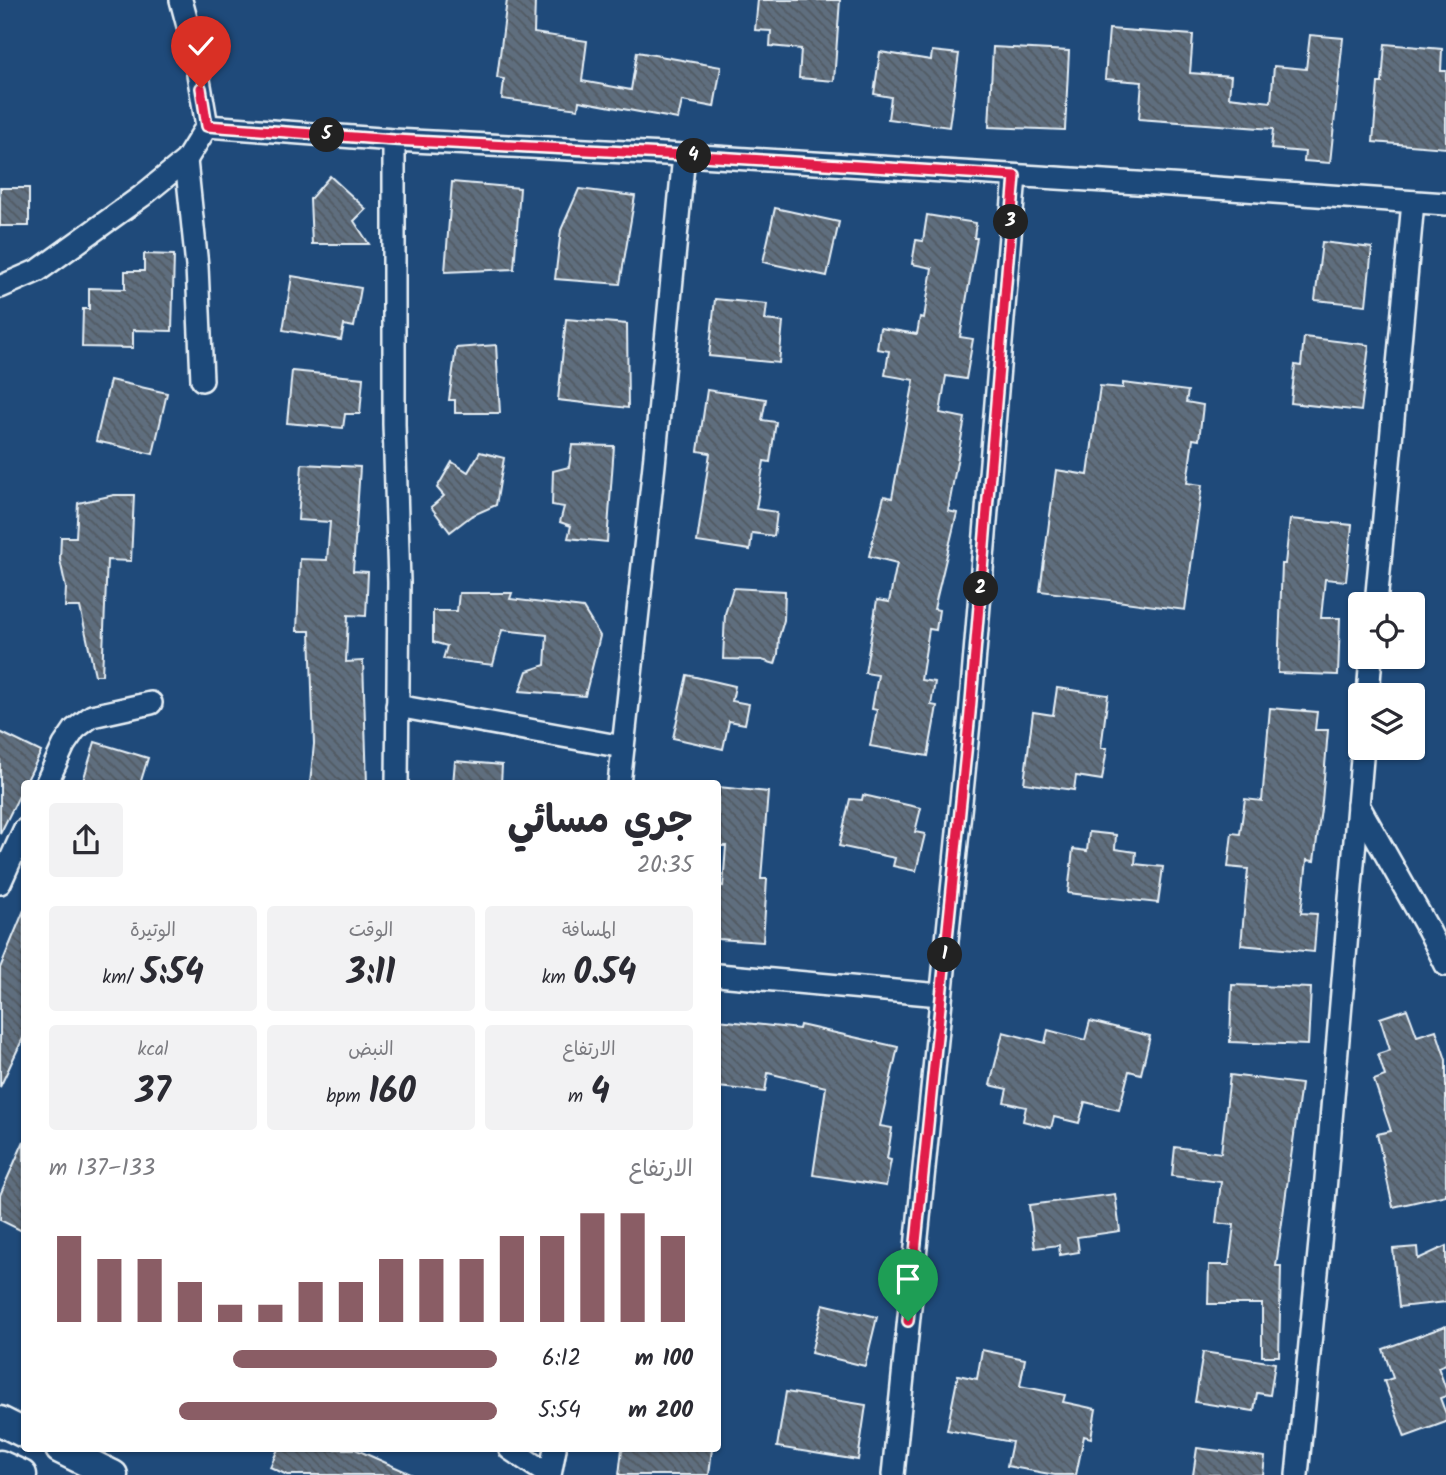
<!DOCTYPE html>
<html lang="ar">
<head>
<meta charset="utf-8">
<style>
	body { margin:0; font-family:Kalam,"Playpen Sans Arabic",sans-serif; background:#f2f2f3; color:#2b2b33; direction:rtl; height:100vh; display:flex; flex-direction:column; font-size:26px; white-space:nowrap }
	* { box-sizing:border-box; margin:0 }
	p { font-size:23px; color:#7c7c81 }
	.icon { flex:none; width:38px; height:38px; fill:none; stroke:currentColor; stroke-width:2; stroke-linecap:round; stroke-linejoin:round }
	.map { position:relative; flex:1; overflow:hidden; direction:ltr }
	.drawer { position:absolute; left:21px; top:780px; width:700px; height:672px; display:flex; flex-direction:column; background:#fff; border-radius:7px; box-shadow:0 2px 5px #0004; direction:rtl }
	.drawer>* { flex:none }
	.tools { position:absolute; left:1348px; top:592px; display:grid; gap:14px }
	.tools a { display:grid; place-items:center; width:77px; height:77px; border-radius:7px; background:#fff; box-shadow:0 2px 5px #0004; font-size:35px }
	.pin { position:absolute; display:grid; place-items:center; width:60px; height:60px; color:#fff; margin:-72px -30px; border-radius:50% 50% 50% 0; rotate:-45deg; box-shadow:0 0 7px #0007 }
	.pin .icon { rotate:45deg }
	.km { position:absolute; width:35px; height:35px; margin:-18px; border-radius:50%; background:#222; color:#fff; font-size:19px; line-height:35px; text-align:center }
	.round { display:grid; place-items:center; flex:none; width:74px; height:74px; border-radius:7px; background:#f2f2f3 }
	.headline { display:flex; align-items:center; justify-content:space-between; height:119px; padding:0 28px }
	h1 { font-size:38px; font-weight:700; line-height:52px }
	.figures { display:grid; grid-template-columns:repeat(3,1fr); gap:10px; height:119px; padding:7px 28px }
	.figures div { display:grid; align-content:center; border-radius:7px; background:#f2f2f3; text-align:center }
	.figures b { font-size:35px; font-weight:700 }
	.figures small { font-size:19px; font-weight:400 }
	.figures p { font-size:19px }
	.chart { height:196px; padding:14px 28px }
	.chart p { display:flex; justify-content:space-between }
	.chart svg { width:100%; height:126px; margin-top:7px; stroke:#8a5d65; stroke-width:6 }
	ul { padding:0 28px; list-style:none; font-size:23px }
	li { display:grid; grid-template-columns:112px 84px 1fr; align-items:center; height:52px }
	li i { height:18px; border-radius:9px; background:#8a5d65 }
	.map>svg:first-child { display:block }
	.building { fill:url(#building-back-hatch); stroke:#e8f1f8; stroke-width:2 }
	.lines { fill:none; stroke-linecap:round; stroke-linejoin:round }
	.street-casing { stroke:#e8f1f8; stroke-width:26 }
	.secondary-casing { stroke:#e8f1f8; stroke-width:33 }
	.street { stroke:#1f4a7a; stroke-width:21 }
	.secondary { stroke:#1f4a7a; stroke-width:28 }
	.route-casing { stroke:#fff; stroke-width:14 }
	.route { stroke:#e11d48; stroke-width:9 }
</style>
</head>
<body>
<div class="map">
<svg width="1446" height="1475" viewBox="0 0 1446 1475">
	<defs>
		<pattern id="building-back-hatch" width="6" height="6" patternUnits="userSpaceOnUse" patternTransform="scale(1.75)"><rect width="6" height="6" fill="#5e6e7e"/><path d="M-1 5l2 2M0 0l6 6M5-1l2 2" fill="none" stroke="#515961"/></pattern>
	</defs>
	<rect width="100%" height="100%" fill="#1f4a7a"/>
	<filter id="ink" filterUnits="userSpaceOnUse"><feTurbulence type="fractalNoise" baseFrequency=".0143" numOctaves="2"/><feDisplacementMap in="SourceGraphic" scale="14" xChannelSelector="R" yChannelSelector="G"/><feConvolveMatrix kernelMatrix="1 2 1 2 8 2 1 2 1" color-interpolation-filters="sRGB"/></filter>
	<g filter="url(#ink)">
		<g class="building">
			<path d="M507 0H535L534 33 587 41 582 81 631 90 637 52 721 67 714 107 682 101 678 119 579 101 578 109 502 99 504 79 497 78Z"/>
			<path d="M758 0H840L834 81 799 78 801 49 770 46 771 31 755 30Z"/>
			<path d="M1109 29 1193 35 1190 73 1231 76 1229 97 1271 102 1274 66 1306 69 1310 35 1343 38 1330 163 1304 161 1305 152 1271 149 1273 129 1139 119 1142 82 1105 79Z"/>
			<path d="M1385 44 1442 49 1441 71H1446V148L1373 142 1378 83H1382Z"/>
			<path d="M993 47 1069 51 1065 130 989 127Z"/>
			<path d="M932 51 959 54 949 127 888 119 891 97 874 94 880 52 931 60Z"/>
			<path d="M330 176 366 209 354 221 369 244H312L310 199Z"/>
			<path d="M452 182 520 188 514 269 445 272Z"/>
			<rect x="0" y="188" width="29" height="38"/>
			<path d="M579 189 635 196 620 284 555 279 561 230Z"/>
			<path d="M775 208 839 222 827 276 763 262Z"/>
			<path d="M927 215 976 223 974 238H977L960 337 973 339 966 379 946 376 940 413 965 418 948 511 957 513 934 609 939 610 936 630 929 629 921 680 935 682 931 705 937 706 928 756 870 746 877 710 872 709 878 675 865 673 877 600 889 602 897 563 869 556 884 496 892 498 914 380 885 375 889 351 877 349 880 328 917 334 920 317 924 318 932 268 912 264 916 240 923 241Z"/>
			<path d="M1322 242 1372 248 1366 305 1315 300Z"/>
			<path d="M144 254 174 255 172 331 133 330V348L82 347 83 309H89V288L125 289V271H144Z"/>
			<path d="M292 276 361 288 354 327 344 325 341 340 283 330Z"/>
			<path d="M715 299 767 304 765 320 783 322 779 363 709 356Z"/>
			<path d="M566 319 627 324 628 408 558 400Z"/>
			<path d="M1304 337 1369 345 1361 411 1291 403 1295 365 1301 366Z"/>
			<path d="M496 345 500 413H455V400H449L456 348Z"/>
			<path d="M292 371 363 378 360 414H345L343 428 287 423Z"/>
			<path d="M110 380 167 393 153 454 96 441Z"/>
			<path d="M1123 383 1188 391 1186 402 1203 405 1199 440 1193 439 1187 483 1202 485 1185 610 1040 591 1056 470 1088 475 1100 386 1123 388Z"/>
			<path d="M707 390 766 399 762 420 776 422 770 462 764 461 756 509 777 512 774 536 752 533 750 550 697 542 710 453 698 451Z"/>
			<path d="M572 445 614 446 607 542 568 538 571 526 560 522 564 507 552 505 553 471 569 467Z"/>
			<path d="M480 452 504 458 496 505 471 516 450 532 431 507 444 496 437 488 452 462 468 472Z"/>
			<path d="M302 464 360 467 353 571 368 572 366 616 348 615 346 662 363 661 367 784H310L314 744 310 631H297L300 559 327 560 330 522 298 520Z"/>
			<path d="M114 495H134L131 561 107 560 102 675H95L80 607H65L66 588 60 560 61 537H76L78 503Z"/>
			<path d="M1290 519 1352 525 1346 581 1325 579 1321 618H1340L1338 675 1278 673 1282 564H1285Z"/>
			<path d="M733 588 785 591 784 620 779 637 778 654 775 664 762 660 723 659 725 614Z"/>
			<path d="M459 593H512L510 599 583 608 600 636 585 696 520 691 527 671 545 665 547 635 502 630 493 665 443 659 447 646 433 642V611H457Z"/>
			<path d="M687 675 735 686 732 701 749 704 745 724 729 721 723 749 673 738Z"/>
			<path d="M1057 688 1108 695 1101 748H1107L1102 780 1076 776 1074 790 1024 783 1033 712 1053 715Z"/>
			<path d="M1270 708 1317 712 1315 730H1328L1322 802 1314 861 1307 860 1301 913 1317 914 1314 952 1241 945 1248 869 1228 867 1232 833 1240 834 1245 799 1262 801Z"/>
			<path d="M0 732 41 752 0 834Z"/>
			<path d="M95 742 148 758 140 784H82Z"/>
			<path d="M455 761 502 765 501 784H453Z"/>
			<path d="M718 787 768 792 761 879H767L763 942 718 939V885L723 886 726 846H718Z"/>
			<path d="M863 795 921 808 915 832 925 834 916 871 893 866 895 858 839 846 850 799 862 800Z"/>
			<path d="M1089 832 1116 835 1115 849 1136 852 1135 864 1163 867 1158 903 1068 893 1073 849 1087 851Z"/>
			<path d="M24 910V1036L0 1087V968Z"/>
			<path d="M1232 985 1311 988 1308 1045 1230 1042Z"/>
			<path d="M1407 1009 1417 1036 1436 1030 1446 1060V1195L1393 1207 1377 1134 1391 1131 1374 1080 1385 1076 1378 1054 1390 1050 1380 1018Z"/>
			<path d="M718 1020 799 1029 800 1025 898 1047 880 1126 892 1128 887 1159 891 1160 886 1186 813 1175 826 1087 768 1073 765 1092 718 1087Z"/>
			<path d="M1090 1021 1150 1036 1141 1074 1129 1071 1119 1110 1085 1102 1079 1123 1054 1117 1051 1128 1023 1121 1026 1107 1004 1102 1007 1089 990 1085 1003 1032 1045 1043 1048 1030 1085 1040Z"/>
			<path d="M1230 1075 1301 1084 1276 1266H1281L1279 1356H1262V1304H1208L1209 1265H1229L1234 1225 1216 1223 1221 1182 1172 1176 1175 1147 1221 1153Z"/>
			<path d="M24 1141V1232L0 1220V1195Z"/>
			<path d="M1115 1194 1120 1231 1077 1237 1079 1252 1060 1255 1059 1245 1035 1248 1029 1205Z"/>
			<path d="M1446 1246V1302L1399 1307 1393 1249 1417 1247 1418 1259Z"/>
			<path d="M823 1304 877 1317 865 1366 811 1353Z"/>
			<path d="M1446 1326V1364L1438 1367 1446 1389V1396L1440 1398 1446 1414V1422L1405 1437 1384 1381 1393 1378 1383 1349Z"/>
			<path d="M982 1350 1025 1359 1020 1386 1065 1395 1063 1402 1096 1409 1091 1438 1084 1436 1076 1475H1055L1007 1466 1012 1442 947 1430 958 1375 977 1379Z"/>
			<path d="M1203 1352 1275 1363 1270 1395 1257 1393 1254 1411 1195 1402Z"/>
			<path d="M786 1392 866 1405 858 1460 777 1447Z"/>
			<path d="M1197 1448 1265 1457 1263 1475H1193Z"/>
			<path d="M278 1449H355L413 1475H287L270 1467Z"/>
			<path d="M622 1449H712L709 1475H619Z"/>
		</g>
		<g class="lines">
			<defs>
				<g id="street">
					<path d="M207 126 394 140 684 155 1202 187 1446 204"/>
					<path d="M394 140V424L399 582 397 784"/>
					<path d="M186 160 197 266 202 380"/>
					<path d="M0 287 39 270 142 196 186 160 207 126 193 45 181 0"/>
					<path d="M1376 604 1413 202"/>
					<path d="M1368 695 1371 656"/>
					<path d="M397 706 623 747"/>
					<path d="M46 784 64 745 75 729 92 716 151 703"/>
					<path d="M619 784 654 465 684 155"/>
					<path d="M1358 805 1428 929 1446 965"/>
					<path d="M0 883 24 830"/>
					<path d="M718 975 940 995"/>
					<path d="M510 1449 549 1475"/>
					<path d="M550 1475 555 1449"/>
					<path d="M893 1475 970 713 1015 176"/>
					<path d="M1297 1475 1324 1202 1363 747"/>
				</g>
				<g id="secondary">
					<path d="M0 1421 24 1433"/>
					<path d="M60 1449 113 1475"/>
					<path d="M0 1465 22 1475"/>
				</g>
			</defs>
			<use href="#street" class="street-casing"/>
			<use href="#secondary" class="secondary-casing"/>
			<use href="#street" class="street"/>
			<use href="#secondary" class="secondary"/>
		</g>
	</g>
	<g class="lines" filter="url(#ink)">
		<defs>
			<path id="route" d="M201 88 207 126 394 140 684 155 1015 176 970 713 908 1321"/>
		</defs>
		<use href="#route" class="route-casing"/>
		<use href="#route" class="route"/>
	</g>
</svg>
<div class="tools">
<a><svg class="icon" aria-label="locate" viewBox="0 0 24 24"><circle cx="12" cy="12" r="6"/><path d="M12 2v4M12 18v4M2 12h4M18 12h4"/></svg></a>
<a><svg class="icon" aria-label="layers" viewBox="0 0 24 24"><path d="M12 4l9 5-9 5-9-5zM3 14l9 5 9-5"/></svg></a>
</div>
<div class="pin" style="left:908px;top:1321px;background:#1e9e55"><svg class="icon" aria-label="arrive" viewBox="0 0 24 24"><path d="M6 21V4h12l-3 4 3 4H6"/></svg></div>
<div class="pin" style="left:201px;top:88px;background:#d93025"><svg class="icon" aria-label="check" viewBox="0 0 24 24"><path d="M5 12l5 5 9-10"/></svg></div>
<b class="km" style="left:945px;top:955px">1</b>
<b class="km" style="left:981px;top:589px">2</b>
<b class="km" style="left:1011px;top:222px">3</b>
<b class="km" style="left:694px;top:156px">4</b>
<b class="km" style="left:327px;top:135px">5</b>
<section class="drawer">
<div class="headline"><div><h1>جري مسائي</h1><p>20:35</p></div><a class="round"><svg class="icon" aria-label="share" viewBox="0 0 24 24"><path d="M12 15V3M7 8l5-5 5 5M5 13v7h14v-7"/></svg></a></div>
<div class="figures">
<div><p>المسافة</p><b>0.54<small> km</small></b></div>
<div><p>الوقت</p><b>3:11</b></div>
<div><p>الوتيرة</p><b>5:54<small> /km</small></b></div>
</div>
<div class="figures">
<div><p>الارتفاع</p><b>4<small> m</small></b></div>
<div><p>النبض</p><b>160<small> bpm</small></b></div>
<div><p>kcal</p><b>37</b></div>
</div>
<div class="chart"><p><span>الارتفاع</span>133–137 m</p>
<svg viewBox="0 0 160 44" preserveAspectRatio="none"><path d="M5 44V14M15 44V22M25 44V22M35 44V30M45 44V38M55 44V38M65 44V30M75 44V30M85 44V22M95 44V22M105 44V22M115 44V14M125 44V14M135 44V6M145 44V6M155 44V14"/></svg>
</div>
<ul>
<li><b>100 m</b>6:12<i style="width:59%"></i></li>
<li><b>200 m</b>5:54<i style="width:71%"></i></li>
</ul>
</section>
</div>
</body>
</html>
